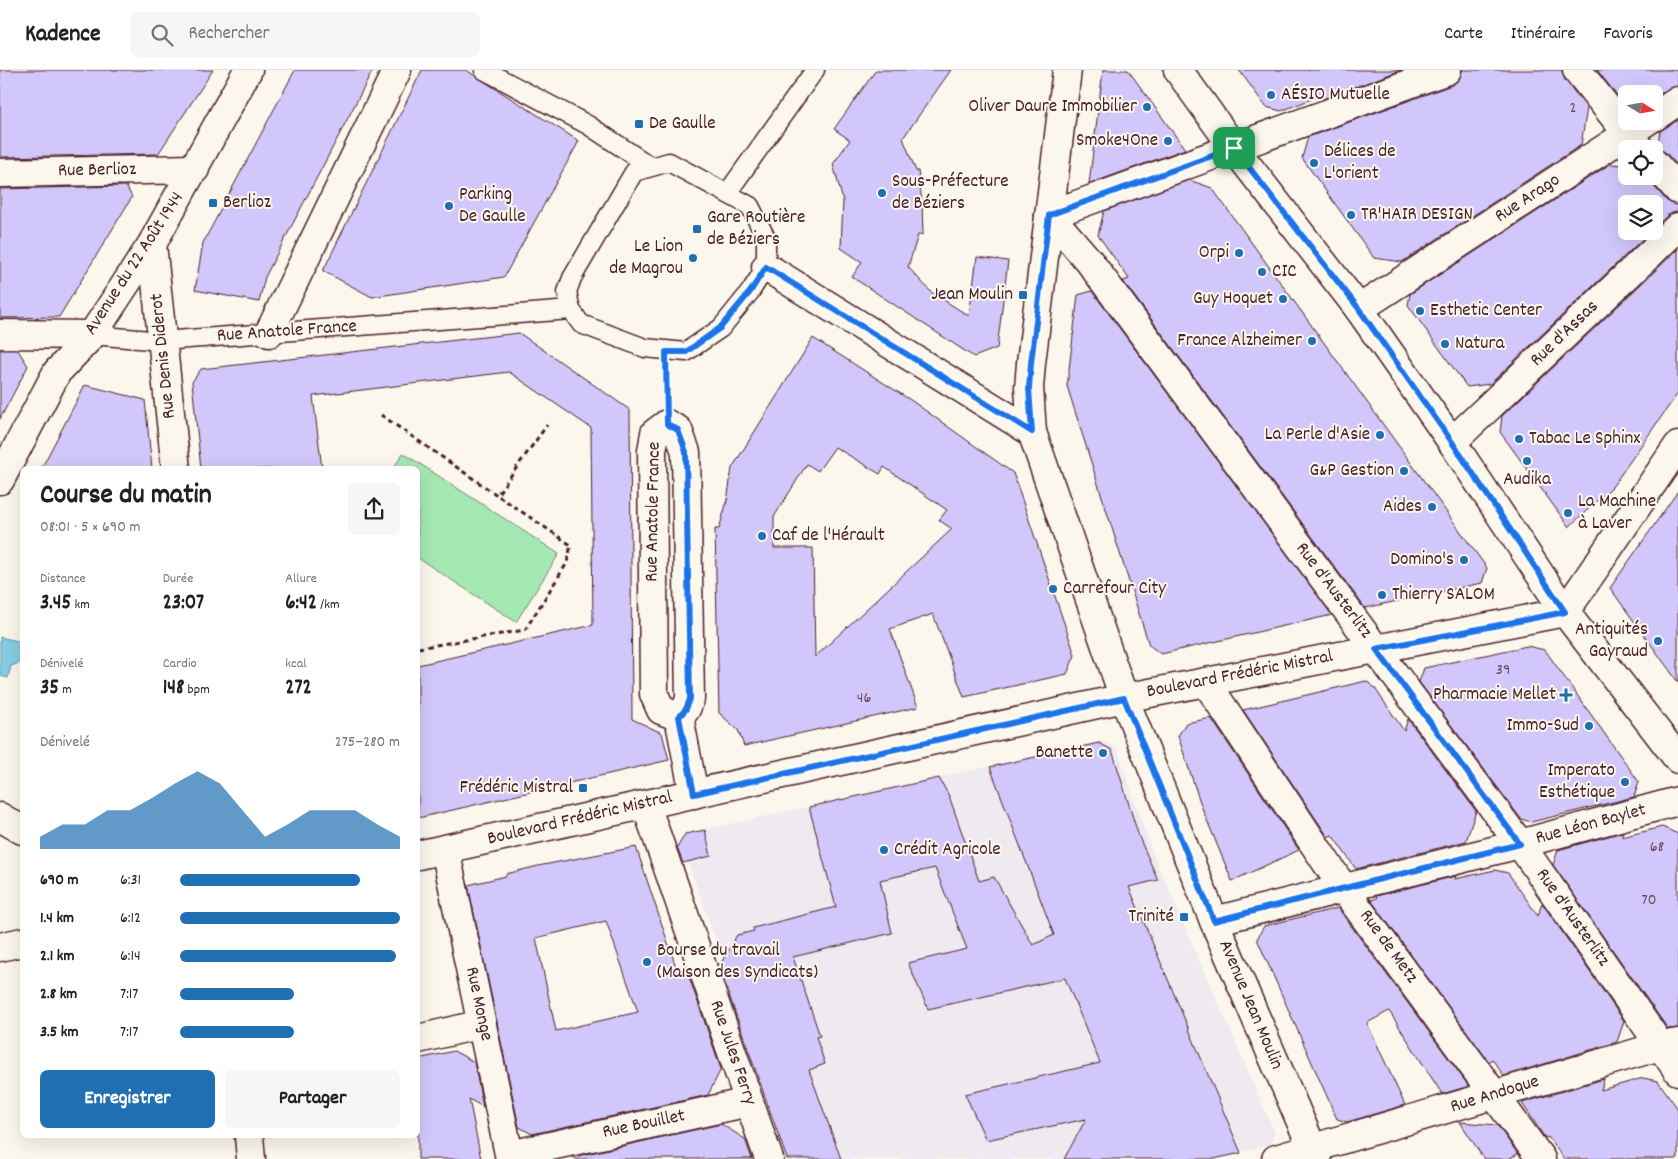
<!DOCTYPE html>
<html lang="fr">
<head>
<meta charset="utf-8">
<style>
	body { margin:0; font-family:Dekko,sans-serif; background:#f6f6f6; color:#222; height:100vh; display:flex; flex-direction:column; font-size:19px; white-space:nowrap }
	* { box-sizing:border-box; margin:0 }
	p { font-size:16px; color:#767676 }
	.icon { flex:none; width:28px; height:28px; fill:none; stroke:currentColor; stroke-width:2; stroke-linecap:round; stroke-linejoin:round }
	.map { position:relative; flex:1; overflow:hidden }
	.side { position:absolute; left:20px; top:396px; width:400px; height:672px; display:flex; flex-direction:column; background:#fff; border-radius:8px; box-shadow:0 5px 20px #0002 }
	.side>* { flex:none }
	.needle { width:32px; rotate:101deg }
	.fabs { position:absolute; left:1618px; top:15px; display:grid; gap:10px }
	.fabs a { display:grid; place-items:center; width:45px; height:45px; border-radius:8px; background:#fff; box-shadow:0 5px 20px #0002; font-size:25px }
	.pin { position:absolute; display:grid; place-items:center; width:42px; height:42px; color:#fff; margin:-21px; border-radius:10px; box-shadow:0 2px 8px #0006 }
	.round { display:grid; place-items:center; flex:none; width:52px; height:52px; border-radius:8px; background:#f6f6f6 }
	.overview { display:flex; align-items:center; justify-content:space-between; height:85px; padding:0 20px }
	h1 { font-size:28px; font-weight:700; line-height:38px }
	.metrics { display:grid; grid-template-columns:repeat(3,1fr); gap:8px; height:85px; padding:5px 20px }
	.metrics div { display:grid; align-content:center }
	.metrics b { font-size:21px; font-weight:700 }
	.metrics small { font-size:14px; font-weight:400 }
	.metrics p { font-size:14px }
	.chart { height:140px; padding:10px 20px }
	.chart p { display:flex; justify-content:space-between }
	.chart svg { width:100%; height:90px; margin-top:5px; fill:#1f6fb2; opacity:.7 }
	.cta { display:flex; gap:10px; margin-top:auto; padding:10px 20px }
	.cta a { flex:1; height:58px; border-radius:8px; background:#1f6fb2; color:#fff; font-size:20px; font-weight:700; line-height:58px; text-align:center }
	.cta a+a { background:#f6f6f6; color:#222 }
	ul { padding:0 20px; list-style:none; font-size:16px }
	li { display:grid; grid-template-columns:80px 60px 1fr; align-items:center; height:38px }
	li i { height:12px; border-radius:6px; background:#1f6fb2 }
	header { display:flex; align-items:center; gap:30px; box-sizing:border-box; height:70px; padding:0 25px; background:#fff; border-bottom:1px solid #e0e0e0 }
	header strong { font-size:24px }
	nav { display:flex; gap:28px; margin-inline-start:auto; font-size:18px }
	.search { width:350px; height:45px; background:#f6f6f6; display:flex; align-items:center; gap:12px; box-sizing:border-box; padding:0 18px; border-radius:8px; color:#767676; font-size:19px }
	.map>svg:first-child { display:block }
	.built { fill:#efe9f0 }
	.green { fill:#a4e8b3; stroke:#77846f }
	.water { fill:#84cee4; stroke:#6d889a }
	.building { fill:#d2c7fa; stroke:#4a1f2b; fill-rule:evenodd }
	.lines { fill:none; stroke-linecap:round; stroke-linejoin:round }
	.service-casing { stroke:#4a1f2b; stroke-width:21 }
	.minor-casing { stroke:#4a1f2b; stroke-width:31 }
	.tertiary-casing { stroke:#4a1f2b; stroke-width:31 }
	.secondary-casing { stroke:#4a1f2b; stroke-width:31 }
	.path { stroke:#4a1f2b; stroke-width:3; stroke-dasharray:5 4; stroke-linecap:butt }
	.service { stroke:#fbf7ec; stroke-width:18 }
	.minor { stroke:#fbf7ec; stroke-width:28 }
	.tertiary { stroke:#fbf7ec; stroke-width:28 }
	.secondary { stroke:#fbf7ec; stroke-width:28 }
	.route-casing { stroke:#fff; stroke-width:10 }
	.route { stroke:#1a73e8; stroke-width:6 }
	.poi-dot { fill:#1f6fb2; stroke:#fbf7ec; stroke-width:2 }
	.labels { text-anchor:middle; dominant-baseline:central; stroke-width:4; stroke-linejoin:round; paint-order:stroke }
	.number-label { font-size:16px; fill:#6c495f }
	.poi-label { font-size:19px; fill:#4a1f2b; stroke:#fbf7ec; text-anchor:start }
	.street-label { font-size:19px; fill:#4a1f2b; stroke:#fbf7ec }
</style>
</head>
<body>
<header>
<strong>Kadence</strong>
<div class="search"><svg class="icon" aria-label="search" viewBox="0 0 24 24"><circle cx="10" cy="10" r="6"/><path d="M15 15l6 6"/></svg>Rechercher</div>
<nav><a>Carte</a><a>Itinéraire</a><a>Favoris</a></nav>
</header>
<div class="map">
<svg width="1678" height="1089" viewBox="0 0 1678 1089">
	<rect width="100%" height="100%" fill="#fbf7ec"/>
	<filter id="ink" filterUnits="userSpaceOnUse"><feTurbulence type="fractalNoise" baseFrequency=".02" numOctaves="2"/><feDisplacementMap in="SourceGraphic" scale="10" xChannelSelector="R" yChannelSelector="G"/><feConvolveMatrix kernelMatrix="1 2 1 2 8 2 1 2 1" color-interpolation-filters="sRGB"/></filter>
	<g filter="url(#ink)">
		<path class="built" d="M1102 671 1117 678 1153 784 1275 1063 1269 1075 1212 1089H794L682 775 691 763Z"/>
		<path class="green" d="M403 383 559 484 516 552 418 488V399H393Z"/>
		<path class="water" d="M0 567 22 572V592L11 596 8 608 0 606Z"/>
		<g class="building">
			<path d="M0 0H213L158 84 0 87Z"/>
			<path d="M295 0H373L265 207 259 232 195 220 203 173Z"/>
			<path d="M422 0H466L579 71 504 207 372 227 323 201Z"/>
			<path d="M876 0H951L903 68 916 101H918L922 132 923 164 918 165 908 197 931 222 969 246 977 187 1008 191 997 278 974 287 852 207 862 192 841 178 843 131 833 94 850 70 834 59Z"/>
			<path d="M1103 0H1128L1185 79 1089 114Z"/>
			<path d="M1239 0H1401L1320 30 1322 25 1281 41 1266 37Z"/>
			<path d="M1462 0H1562L1565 10 1587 38 1581 75 1402 192 1374 188 1302 88 1308 67 1452 15 1459 10Z"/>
			<path d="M1597 0H1678V16L1669 18 1654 28V24H1626V33H1623Z"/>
			<path d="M1678 50V96L1666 83 1657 78 1660 61Z"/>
			<path d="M1610 94 1626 95V106H1645L1667 131 1678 135V142L1668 145 1654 158V134H1626V161H1651L1490 314 1467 317 1408 235 1410 224Z"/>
			<path d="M1189 110 1212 118 1487 498 1482 513 1365 538 1123 211 1129 209 1098 165 1104 141Z"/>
			<path d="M126 116 132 127 59 247 0 248V119Z"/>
			<path d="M1678 179V323L1612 417 1569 457 1500 362 1502 346Z"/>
			<path d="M1092 221 1332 545 1161 584 1149 575 1067 316 1078 225Z"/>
			<path d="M519 263 630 340 632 649 662 663 669 690 418 748V595L593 555 591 358 509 302 313 326 322 399H201L192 312 201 299Z"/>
			<path d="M813 268 912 331 1013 403 1075 585 1067 604 964 627 933 544 890 559 918 637 744 676 738 660 719 643 715 459H719L727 431 732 398ZM835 377 880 404 884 397 947 440 939 450 952 459 815 587 813 478H774V447L807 394 818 401Z"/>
			<path d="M0 280H18L28 296 0 349Z"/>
			<path d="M85 315 145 330 152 399H41Z"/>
			<path d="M1678 421V612L1610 518Z"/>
			<path d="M1527 576 1545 580 1639 712 1634 727 1531 752 1521 749 1419 612 1424 598Z"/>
			<path d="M1366 611 1374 617 1404 661 1408 649 1476 741 1466 771 1356 799 1332 765 1328 767 1243 640Z"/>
			<path d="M1211 648 1299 780 1232 811 1202 738 1178 666 1186 653Z"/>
			<path d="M1099 673 1112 680 1139 767 1158 810 1129 817 1241 1083 1214 1089H1064L1086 1049 986 1070 965 1024 1100 993 1065 908 928 939 908 893 967 879 935 798 880 810 892 863 793 887 820 966 816 967 825 994 809 1000 841 1089H787L718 894 721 893 737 865 754 861 753 858 836 837 809 737 939 708 949 726 979 811 994 807 1033 875 1054 865 990 697Z"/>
			<path d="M1662 757 1678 764V958L1668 959 1553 795 1558 780 1623 762 1622 767Z"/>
			<path d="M705 760 711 786 683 793 677 778 685 764Z"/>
			<path d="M636 777 678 903 687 901 721 999 708 1025 532 1064 519 1057 468 815 506 806V804L538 796ZM606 851 638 942 556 961 536 868Z"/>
			<path d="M1495 800 1508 803 1538 846 1542 833 1624 951 1617 972 1504 1006 1492 989 1489 992 1371 830 1377 828 1376 826 1456 806 1455 809Z"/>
			<path d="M1338 838 1468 1015 1466 1017 1442 1024 1389 941 1367 953 1405 1035 1347 1052 1337 1049 1257 869 1264 856Z"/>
			<path d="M454 981 474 992 483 1037 469 1029 481 1089H418V989Z"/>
			<path d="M1643 1008 1658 1011 1678 1039V1089H1564L1548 1067 1545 1068 1522 1033 1604 1009 1601 1020Z"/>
			<path d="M1460 1052 1497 1055 1518 1084 1508 1089H1484Z"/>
			<path d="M721 1054 745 1069 752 1089H576L573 1087Z"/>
		</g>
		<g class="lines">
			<defs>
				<g id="service">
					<path d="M484 0 588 55 650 96"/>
					<path d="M669 92 750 136 766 168V197L750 222 721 258 686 282 645 278 581 254 571 240 567 222 572 208 634 102Z"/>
					<path d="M728 122 815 0"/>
					<path d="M92 265 162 271 571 240"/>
				</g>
				<g id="minor">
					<path d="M1447 0 1049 145 1089 191 1520 774 1678 1001"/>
					<path d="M1577 0 1640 79"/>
					<path d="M1654 47 1678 31"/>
					<path d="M1654 93 1678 120"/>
					<path d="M0 103 195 99"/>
					<path d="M766 197 1032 362"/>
					<path d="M1359 239 1647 51"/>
					<path d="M269 263 397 0"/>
					<path d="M0 264 92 265"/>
					<path d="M667 354 678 360 686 382 690 629 686 639 679 647 661 640 654 624 652 381 655 363Z"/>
					<path d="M1452 372 1678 157"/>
					<path d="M1206 612 1344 819 1541 1089"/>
					<path d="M679 647 694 724"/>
					<path d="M646 735 769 1089"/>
					<path d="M0 747 22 760"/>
					<path d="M445 779 510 1089"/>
					<path d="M1214 851 1520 774 1678 731"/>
					<path d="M418 969 482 954"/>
					<path d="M510 1085 749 1032"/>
					<path d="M1276 1089 1660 976 1678 973"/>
				</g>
				<g id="tertiary">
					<path d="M1067 0 1031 293 1029 318 1032 362 1124 628 1214 851 1317 1089"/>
					<path d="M152 174 176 399"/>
					<path d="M0 410 57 302 92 265 152 174 248 0"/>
					<path d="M249 1066 251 1089"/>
				</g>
				<g id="secondary">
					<path d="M1178 0 1234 78 1359 239 1452 372 1565 542 1678 689"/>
					<path d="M1565 542 1678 376"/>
					<path d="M418 785 1124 628 1565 542"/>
					<path d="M0 877 22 872"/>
				</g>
			</defs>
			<use href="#service" class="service-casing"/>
			<use href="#minor" class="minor-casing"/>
			<use href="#tertiary" class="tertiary-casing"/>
			<use href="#secondary" class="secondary-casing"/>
			<g class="path">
				<path d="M666 305 667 324"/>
				<path d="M381 345 497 425 547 355"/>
				<path d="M418 578 525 560 567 493 571 475 497 425"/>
			</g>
			<use href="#service" class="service"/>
			<use href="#minor" class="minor"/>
			<use href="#tertiary" class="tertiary"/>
			<use href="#secondary" class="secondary"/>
		</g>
	</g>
	<g class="lines" filter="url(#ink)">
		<defs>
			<path id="route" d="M1234 78 1359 239 1452 372 1565 542 1376 579 1520 774 1214 851 1124 628 694 724 679 647 686 639 690 629 686 382 678 360 667 354 666 282H686L720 258 750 222 766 197 1032 362 1029 318 1031 293 1049 145Z"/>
		</defs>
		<use href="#route" class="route-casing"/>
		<use href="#route" class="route"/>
	</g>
	<g class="poi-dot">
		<circle cx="1271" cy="25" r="5"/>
		<circle cx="1147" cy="37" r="5"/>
		<rect x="634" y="49" width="10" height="10" rx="2.5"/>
		<circle cx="1168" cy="71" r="5"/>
		<circle cx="1314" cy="93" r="5"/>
		<circle cx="882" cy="123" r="5"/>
		<rect x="208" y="128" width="10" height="10" rx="2.5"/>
		<circle cx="449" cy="136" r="5"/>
		<circle cx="1351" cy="145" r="5"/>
		<rect x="692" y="154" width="10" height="10" rx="2.5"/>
		<circle cx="1239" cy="183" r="5"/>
		<circle cx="693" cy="188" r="5"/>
		<circle cx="1262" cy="202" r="5"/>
		<rect x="1018" y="220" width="10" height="10" rx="2.5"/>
		<circle cx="1283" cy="229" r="5"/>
		<circle cx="1420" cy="241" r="5"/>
		<circle cx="1312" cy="271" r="5"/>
		<circle cx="1445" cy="274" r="5"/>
		<circle cx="1380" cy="365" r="5"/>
		<circle cx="1519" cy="369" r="5"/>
		<circle cx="1527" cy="391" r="5"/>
		<circle cx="1404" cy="401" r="5"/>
		<circle cx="1432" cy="437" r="5"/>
		<circle cx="1568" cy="443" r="5"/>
		<circle cx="762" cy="466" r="5"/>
		<circle cx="1464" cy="490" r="5"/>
		<circle cx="1053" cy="519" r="5"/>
		<circle cx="1382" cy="525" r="5"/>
		<circle cx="1658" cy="571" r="5"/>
		<path d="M1563.5 617.5h5v5h5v5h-5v5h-5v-5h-5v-5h5z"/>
		<circle cx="1589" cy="656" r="5"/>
		<circle cx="1103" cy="683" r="5"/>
		<circle cx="1625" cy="712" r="5"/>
		<rect x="578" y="713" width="10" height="10" rx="2.5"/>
		<circle cx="884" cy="780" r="5"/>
		<rect x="1179" y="842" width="10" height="10" rx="2.5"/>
		<circle cx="647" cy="892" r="5"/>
	</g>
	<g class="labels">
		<g class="number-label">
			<text x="1573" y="38">2</text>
			<text x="1503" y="600">39</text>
			<text x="864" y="628">46</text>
			<text x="1657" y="777">68</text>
			<text x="1649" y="830">70</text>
		</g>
		<g class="poi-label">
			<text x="1281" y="25">AÉSIO Mutuelle</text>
			<text x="1137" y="37" text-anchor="end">Oliver Daure Immobilier</text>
			<text x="649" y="54">De Gaulle</text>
			<text x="1158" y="71" text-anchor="end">Smoke4One</text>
			<text x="1324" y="82">Délices de<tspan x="1324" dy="22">L'orient</tspan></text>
			<text x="892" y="112">Sous-Préfecture<tspan x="892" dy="22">de Béziers</tspan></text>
			<text x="459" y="125">Parking<tspan x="459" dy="22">De Gaulle</tspan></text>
			<text x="223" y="133">Berlioz</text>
			<text x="1361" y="145">TR'HAIR DESIGN</text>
			<text x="707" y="148">Gare Routière<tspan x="707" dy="22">de Béziers</tspan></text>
			<text x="683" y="177" text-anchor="end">Le Lion<tspan x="683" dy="22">de Magrou</tspan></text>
			<text x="1229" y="183" text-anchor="end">Orpi</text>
			<text x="1272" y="202">CIC</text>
			<text x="1013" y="225" text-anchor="end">Jean Moulin</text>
			<text x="1273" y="229" text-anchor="end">Guy Hoquet</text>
			<text x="1430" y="241">Esthetic Center</text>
			<text x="1302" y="271" text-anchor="end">France Alzheimer</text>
			<text x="1455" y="274">Natura</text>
			<text x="1370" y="365" text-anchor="end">La Perle d'Asie</text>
			<text x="1529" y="369">Tabac Le Sphinx</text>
			<text x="1394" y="401" text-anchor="end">G&amp;P Gestion</text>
			<text x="1527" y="410" text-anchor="middle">Audika</text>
			<text x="1578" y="432">La Machine<tspan x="1578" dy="22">à Laver</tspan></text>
			<text x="1422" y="437" text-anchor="end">Aides</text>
			<text x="772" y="466">Caf de l'Hérault</text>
			<text x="1454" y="490" text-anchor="end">Domino's</text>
			<text x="1063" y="519">Carrefour City</text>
			<text x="1392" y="525">Thierry SALOM</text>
			<text x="1648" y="560" text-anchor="end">Antiquités<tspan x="1648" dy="22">Gayraud</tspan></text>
			<text x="1556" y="625" text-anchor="end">Pharmacie Mellet</text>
			<text x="1579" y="656" text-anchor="end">Immo-Sud</text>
			<text x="1093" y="683" text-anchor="end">Banette</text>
			<text x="1615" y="701" text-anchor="end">Imperato<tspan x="1615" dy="22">Esthétique</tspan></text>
			<text x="573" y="718" text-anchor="end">Frédéric Mistral</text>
			<text x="894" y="780">Crédit Agricole</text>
			<text x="1174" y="847" text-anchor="end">Trinité</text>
			<text x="657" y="881">Bourse du travail<tspan x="657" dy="22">(Maison des Syndicats)</tspan></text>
		</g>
		<g class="street-label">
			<text transform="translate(97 101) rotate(-1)">Rue Berlioz</text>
			<text transform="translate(1528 129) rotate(-33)">Rue Arago</text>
			<text transform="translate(135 194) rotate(-57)">Avenue du 22 Août 1944</text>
			<text transform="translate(287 262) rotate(-4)">Rue Anatole France</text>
			<text transform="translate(1565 264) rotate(-44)">Rue d'Assas</text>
			<text transform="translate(164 286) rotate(-96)">Rue Denis Diderot</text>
			<text transform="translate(654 442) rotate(-89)">Rue Anatole France</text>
			<text transform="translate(1333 521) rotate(53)">Rue d'Austerlitz</text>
			<text transform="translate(1240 605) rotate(-11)">Boulevard Frédéric Mistral</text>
			<text transform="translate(580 749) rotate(-13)">Boulevard Frédéric Mistral</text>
			<text transform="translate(1591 755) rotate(-15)">Rue Léon Baylet</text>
			<text transform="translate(1572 848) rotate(55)">Rue d'Austerlitz</text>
			<text transform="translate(1388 877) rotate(54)">Rue de Metz</text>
			<text transform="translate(478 934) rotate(78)">Rue Monge</text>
			<text transform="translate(1250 935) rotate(67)">Avenue Jean Moulin</text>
			<text transform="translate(732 983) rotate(71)">Rue Jules Ferry</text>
			<text transform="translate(1495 1025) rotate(-17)">Rue Andoque</text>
			<text transform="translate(644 1055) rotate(-12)">Rue Bouillet</text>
		</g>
	</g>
</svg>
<div class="fabs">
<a><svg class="needle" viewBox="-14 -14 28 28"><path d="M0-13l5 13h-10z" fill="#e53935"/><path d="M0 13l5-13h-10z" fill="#767676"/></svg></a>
<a><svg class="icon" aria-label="locate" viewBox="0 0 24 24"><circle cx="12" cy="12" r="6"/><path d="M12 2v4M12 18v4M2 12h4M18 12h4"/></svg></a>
<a><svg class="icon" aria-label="layers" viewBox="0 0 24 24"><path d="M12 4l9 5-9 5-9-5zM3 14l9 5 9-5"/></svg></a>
</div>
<div class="pin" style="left:1234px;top:78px;background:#1e9e55"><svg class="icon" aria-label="arrive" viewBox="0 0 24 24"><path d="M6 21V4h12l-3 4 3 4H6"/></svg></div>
<section class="side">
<div class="overview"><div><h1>Course du matin</h1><p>08:01 · 5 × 690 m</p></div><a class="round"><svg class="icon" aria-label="share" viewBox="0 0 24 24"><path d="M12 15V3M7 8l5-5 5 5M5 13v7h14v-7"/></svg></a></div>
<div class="metrics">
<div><p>Distance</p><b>3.45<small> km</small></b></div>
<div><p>Durée</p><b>23:07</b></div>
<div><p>Allure</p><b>6:42<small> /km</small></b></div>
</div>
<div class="metrics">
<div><p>Dénivelé</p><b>35<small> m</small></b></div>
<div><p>Cardio</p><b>148<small> bpm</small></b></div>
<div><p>kcal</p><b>272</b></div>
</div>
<div class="chart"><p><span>Dénivelé</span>275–280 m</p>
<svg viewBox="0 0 160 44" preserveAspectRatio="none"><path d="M0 44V38L10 32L20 32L30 25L40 25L50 19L60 12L70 6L80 12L90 25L100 38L110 32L120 25L130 25L140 25L150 32L160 38V44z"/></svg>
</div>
<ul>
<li><b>690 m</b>6:31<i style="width:82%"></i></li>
<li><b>1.4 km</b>6:12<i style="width:100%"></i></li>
<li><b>2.1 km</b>6:14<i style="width:98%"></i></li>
<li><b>2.8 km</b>7:17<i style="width:52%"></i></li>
<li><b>3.5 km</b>7:17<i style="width:52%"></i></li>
</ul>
<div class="cta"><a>Enregistrer</a><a>Partager</a></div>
</section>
</div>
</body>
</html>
